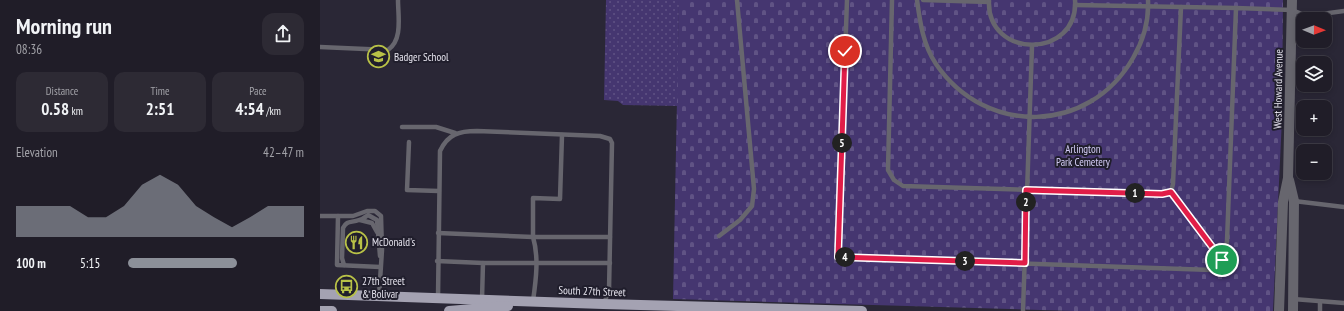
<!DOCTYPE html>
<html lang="en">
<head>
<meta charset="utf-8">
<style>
	body { margin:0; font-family:"PT Sans Narrow",sans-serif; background:#2d2a34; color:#f1f3f6; height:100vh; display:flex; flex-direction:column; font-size:15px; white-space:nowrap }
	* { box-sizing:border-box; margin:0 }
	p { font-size:13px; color:#a2a2a8 }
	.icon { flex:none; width:22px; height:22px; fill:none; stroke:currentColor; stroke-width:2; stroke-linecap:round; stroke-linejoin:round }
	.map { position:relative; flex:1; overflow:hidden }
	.details { display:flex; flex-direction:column; background:#201d28; width:320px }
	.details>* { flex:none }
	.needle { width:26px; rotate:91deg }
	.buttons { position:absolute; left:976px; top:12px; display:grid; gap:8px }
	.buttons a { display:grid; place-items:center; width:36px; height:36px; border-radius:8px; background:#201d28; box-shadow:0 2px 6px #0003,0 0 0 1px #3d3b45; font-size:20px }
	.pin { position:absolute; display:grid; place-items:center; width:34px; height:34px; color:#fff; margin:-17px; border:2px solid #fff; border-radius:50%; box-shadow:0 1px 4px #0007 }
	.km { position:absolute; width:20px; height:20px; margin:-10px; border-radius:50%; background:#222; color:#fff; font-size:11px; line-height:20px; text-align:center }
	.round { display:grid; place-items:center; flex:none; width:42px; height:42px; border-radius:12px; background:#2d2a34 }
	.head { display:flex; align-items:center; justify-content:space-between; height:68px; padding:0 16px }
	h1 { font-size:22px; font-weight:800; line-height:30px }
	.figures { display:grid; grid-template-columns:repeat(3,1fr); gap:6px; height:68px; padding:4px 16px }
	.figures div { display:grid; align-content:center; border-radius:10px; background:#2d2a34; text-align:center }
	.figures b { font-size:17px; font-weight:800 }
	.figures small { font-size:11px; font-weight:400 }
	.figures p { font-size:11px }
	.chart { height:112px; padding:8px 16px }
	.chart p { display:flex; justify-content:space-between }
	.chart svg { width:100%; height:72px; margin-top:4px; fill:#8c9099; opacity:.7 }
	ul { padding:0 16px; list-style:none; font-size:13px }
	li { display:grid; grid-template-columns:64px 48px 1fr; align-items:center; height:30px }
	li i { height:10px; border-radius:5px; background:#8c9099 }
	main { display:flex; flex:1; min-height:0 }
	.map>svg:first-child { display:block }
	.grass { fill:url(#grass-dots) }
	.cemetery { fill:url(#cemetery-stones) }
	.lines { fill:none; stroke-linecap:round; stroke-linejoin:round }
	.service { stroke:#67666e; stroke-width:4.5 }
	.tertiary { stroke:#67666e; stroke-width:10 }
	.primary { stroke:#a4a2b2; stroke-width:10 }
	.route-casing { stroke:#fff; stroke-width:8 }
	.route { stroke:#e11d48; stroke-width:5 }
	.labels { text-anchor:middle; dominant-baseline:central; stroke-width:4; stroke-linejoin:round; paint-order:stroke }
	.poi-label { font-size:11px; fill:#e5e3ed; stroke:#201e2c; text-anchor:start }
	.street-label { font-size:11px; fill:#e5e3ed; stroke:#201e2c }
	.park-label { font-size:11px; fill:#d4cdf6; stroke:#201e2c }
</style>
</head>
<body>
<main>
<section class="details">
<div class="head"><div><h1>Morning run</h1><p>08:36</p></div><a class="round"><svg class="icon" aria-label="share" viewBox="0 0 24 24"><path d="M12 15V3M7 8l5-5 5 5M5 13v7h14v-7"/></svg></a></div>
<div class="figures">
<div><p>Distance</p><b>0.58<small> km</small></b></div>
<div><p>Time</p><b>2:51</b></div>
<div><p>Pace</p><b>4:54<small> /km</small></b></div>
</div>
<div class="chart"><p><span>Elevation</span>42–47 m</p>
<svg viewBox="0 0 160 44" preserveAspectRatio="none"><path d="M0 44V25L10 25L20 25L30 25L40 32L50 32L60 25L70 12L80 6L90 12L100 25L110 32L120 38L130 32L140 25L150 25L160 25V44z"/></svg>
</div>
<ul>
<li><b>100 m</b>5:15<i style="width:62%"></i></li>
</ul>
</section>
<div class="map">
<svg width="1024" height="311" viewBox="0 0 1024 311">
	<defs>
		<pattern id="grass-dots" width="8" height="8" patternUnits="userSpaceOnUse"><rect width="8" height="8" fill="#453670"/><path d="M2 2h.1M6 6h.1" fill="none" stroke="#605385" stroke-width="1.8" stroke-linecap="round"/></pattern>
		<pattern id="cemetery-stones" width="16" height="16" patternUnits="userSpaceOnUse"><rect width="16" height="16" fill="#453670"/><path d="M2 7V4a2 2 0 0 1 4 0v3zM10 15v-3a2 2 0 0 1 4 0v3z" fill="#605385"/></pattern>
	</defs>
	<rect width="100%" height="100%" fill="#2a2736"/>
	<path class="grass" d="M286 0H359L358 106 303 105 298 101 284 100Z"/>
	<path class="cemetery" d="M359 0H963L962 118 953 311H753L353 299Z"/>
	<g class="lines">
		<g class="service">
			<path d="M527 0 518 257 892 270C902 261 905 254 907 241L916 8 972 10 987 16 1024 11"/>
			<path d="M572 0 568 170 574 180 583 186 842 194 851 192 853 184 861 7"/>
			<path d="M597 0C600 22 603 45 616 64 665 136 769 135 813 58 823 41 829 20 828 0"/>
			<path d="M603 0 669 2"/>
			<path d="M669 0C666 60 759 59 755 0"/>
			<path d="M755 5 916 8"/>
			<path d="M0 47 68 50C83 40 78 16 78 0"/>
			<path d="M82 127H116L135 133"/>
			<path d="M242 135 240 199 213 198V237H290"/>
			<path d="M89 142 87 190 119 191"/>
			<path d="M851 192 902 260"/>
			<path d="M974 201 1024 207"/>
			<path d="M0 216H33L47 211H55L61 216 62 250 59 296"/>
			<path d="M18 216 17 265 60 267"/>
			<path d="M40 220 52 223 57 232"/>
			<path d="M118 233 213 237C219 257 216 280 213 301"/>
			<path d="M399 236 420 220 432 206 434 189 417 0"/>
			<path d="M117 261 163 263 162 299"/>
			<path d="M163 263H290"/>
			<path d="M24 265 22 258 23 228C27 220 31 223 39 220 42 220 45 217 48 215L57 220 60 256"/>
			<path d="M118 298 120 151C128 134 139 131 157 131L280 136 290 139 292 143 289 291 284 303"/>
			<path d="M973 299 1024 303"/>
			<path d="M703 311 712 46"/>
			<path d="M1000 311V302"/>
		</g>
		<g class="tertiary">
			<path d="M969 180 974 201 973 311"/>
			<path d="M959 311 963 202 968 178 972 0"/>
		</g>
		<g class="primary">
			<path d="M0 294 283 304 542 311"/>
			<path d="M0 311H12"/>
			<path d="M129 311 188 306"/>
		</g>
	</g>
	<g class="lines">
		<defs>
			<path id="route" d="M525 51 518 257 705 263 706 190 842 194 851 192 902 260"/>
		</defs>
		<use href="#route" class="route-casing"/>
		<use href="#route" class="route"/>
	</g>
	<defs>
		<symbol id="school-ring" viewBox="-11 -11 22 22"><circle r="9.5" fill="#201e2c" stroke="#b8c147" stroke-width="1.5"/><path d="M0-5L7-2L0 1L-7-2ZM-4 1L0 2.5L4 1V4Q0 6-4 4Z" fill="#b8c147"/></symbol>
		<symbol id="restaurant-ring" viewBox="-11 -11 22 22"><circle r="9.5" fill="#201e2c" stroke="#b8c147" stroke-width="1.5"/><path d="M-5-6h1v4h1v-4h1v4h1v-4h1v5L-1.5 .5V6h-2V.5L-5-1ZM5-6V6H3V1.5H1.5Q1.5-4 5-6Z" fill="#b8c147"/></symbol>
		<symbol id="bus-ring" viewBox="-11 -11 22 22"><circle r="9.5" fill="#201e2c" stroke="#b8c147" stroke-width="1.5"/><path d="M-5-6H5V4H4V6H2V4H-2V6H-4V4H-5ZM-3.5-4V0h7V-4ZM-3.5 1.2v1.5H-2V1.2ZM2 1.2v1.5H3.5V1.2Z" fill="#b8c147"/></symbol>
	</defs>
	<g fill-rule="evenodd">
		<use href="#school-ring" x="46" y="44" width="25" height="25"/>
		<use href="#restaurant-ring" x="24" y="230" width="25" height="25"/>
		<use href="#bus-ring" x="14" y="274" width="25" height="25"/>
	</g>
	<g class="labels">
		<g class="poi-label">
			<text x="74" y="57">Badger School</text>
			<text x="52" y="242">McDonald's</text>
			<text x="42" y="281">27th Street<tspan x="42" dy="13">&amp; Bolivar</tspan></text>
		</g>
		<g class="street-label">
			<text transform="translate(958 89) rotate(-89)">West Howard Avenue</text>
			<text transform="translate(272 291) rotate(2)">South 27th Street</text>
		</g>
		<g class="park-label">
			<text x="763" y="149">Arlington<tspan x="763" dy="13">Park Cemetery</tspan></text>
		</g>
	</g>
</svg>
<div class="buttons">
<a><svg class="needle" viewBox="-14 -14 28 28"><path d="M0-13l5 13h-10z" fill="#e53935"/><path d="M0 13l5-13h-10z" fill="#a2a2a8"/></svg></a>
<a><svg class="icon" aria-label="layers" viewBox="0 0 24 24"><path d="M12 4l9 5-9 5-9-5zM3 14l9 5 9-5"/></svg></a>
<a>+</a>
<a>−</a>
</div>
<div class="pin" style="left:902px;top:260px;background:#1e9e55"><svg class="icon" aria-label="arrive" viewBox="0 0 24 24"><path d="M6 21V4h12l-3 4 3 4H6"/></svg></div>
<div class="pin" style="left:525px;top:51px;background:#d93025"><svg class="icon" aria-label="check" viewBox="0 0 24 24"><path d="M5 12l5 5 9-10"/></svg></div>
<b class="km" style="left:815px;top:193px">1</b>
<b class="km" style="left:706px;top:202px">2</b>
<b class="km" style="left:645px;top:261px">3</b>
<b class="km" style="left:525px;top:257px">4</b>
<b class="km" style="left:522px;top:143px">5</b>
</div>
</main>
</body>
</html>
